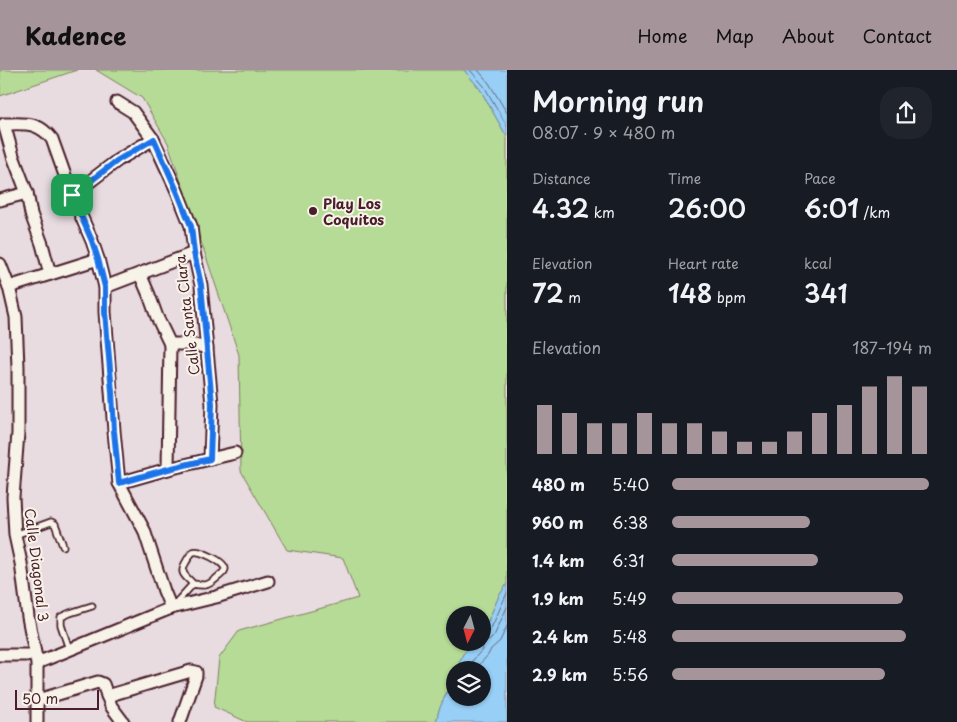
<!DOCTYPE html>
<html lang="en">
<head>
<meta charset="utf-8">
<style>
	body { margin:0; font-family:"Playpen Sans",sans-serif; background:#20242c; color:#f1f3f6; height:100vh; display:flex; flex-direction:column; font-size:19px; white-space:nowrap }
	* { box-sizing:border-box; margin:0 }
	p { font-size:16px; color:#9ea1a6 }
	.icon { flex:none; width:28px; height:28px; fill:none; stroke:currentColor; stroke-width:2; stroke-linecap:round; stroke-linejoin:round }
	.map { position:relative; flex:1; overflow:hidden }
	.drawer { display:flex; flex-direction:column; background:#171b24; width:450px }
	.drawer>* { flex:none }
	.needle { width:32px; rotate:186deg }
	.buttons { position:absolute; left:446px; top:536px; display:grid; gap:10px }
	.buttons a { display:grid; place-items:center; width:45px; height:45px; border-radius:50%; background:#171b24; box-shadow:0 1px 4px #0004; font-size:25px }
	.scale { position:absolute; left:15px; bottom:12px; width:84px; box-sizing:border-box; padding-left:5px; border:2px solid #4a1f2b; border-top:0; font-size:14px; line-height:18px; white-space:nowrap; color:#4a1f2b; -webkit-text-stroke:4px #f7f3e8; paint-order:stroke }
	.pin { position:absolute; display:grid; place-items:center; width:42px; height:42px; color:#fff; margin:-21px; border-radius:10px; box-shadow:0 2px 8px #0006 }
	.round { display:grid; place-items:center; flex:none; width:52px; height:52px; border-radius:20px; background:#20242c }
	.head { display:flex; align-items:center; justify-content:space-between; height:85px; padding:0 25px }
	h1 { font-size:28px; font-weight:600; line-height:38px }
	.figures { display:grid; grid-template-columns:repeat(3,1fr); gap:8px; height:85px; padding:5px 25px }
	.figures div { display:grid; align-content:center }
	.figures b { font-size:25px; font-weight:600 }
	.figures small { font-size:14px; font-weight:400 }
	.figures p { font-size:14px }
	.chart { height:140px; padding:10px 25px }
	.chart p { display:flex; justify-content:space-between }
	.chart svg { width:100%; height:90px; margin-top:5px; stroke:#a6949b; stroke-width:6 }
	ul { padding:0 25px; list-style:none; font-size:16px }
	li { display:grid; grid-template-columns:80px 60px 1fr; align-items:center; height:38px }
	li i { height:12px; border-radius:6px; background:#a6949b }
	header { display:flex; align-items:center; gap:30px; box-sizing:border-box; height:70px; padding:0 25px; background:#a6949b; color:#111 }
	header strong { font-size:24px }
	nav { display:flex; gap:28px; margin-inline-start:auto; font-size:18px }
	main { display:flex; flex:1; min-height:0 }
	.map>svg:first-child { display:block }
	.green { fill:#b5db96; stroke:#807d60 }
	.water { fill:#97cff6; stroke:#7889a5 }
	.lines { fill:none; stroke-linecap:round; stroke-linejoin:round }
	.shore { stroke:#69657c; stroke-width:1 }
	.lane-casing { stroke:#4a1f2b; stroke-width:9 }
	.street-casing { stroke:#4a1f2b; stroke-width:15 }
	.lane { stroke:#f7f3e8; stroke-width:5.5 }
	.street { stroke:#f7f3e8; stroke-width:11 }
	.route-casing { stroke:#fff; stroke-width:10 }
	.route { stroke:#1a73e8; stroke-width:6 }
	.poi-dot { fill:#4a1f2b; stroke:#f7f3e8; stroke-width:2 }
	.labels { text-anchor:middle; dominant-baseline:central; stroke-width:4; stroke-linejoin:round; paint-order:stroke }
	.poi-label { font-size:14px; font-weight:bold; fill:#4a1f2b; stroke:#f7f3e8; text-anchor:start }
	.street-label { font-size:14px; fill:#4a1f2b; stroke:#f7f3e8 }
</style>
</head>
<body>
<header>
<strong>Kadence</strong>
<nav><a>Home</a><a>Map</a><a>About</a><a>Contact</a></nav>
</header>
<main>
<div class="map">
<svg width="507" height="652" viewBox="0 0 507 652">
	<rect width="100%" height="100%" fill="#e8dce1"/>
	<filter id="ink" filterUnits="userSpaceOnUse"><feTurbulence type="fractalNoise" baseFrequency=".02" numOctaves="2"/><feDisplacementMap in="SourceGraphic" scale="10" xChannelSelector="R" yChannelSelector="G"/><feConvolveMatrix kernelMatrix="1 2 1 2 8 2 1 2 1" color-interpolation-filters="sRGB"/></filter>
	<g filter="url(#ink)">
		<g class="green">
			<path d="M0 0H77L0 26Z"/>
			<path d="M96 0H464L480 19 507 67V514L499 526 483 563 482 545H455V572L474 573 463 584 456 600H455V603L439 640 436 652H247L214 637 219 588 239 561 358 528 343 488 287 480 241 401 239 285 168 73 142 28Z"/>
		</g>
		<g class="water">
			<path d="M464 0H507V67L480 19Z"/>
			<path d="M507 514V652H436L439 640 455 603V628H482V600H456L463 584 474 573 482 572 483 563 499 526Z"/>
		</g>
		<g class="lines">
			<g class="shore">
				<path d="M470 0 484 16 507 56"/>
				<path d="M478 0 489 13 507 43"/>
				<path d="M482 566 486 565 489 563 507 523"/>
				<path d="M469 600 473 590 482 580 484 573 490 570 494 566 507 537"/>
				<path d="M477 600 479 595 488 585 491 579 500 571 507 556"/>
			</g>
			<defs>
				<g id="lane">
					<path d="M15 465 51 452 55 454 63 476"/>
					<path d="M174 535 193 514C185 505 179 504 186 492 188 489 190 484 193 482 199 479 225 492 225 499 225 502 220 505 218 507 208 516 206 516 193 514"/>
					<path d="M69 579 61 555V547L70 543 92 536"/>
				</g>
				<g id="street">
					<path d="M117 32 133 42 153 69 177 121 191 156 194 183 201 215 212 334 210 389"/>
					<path d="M72 125 118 90 153 69"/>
					<path d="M0 130 27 123"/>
					<path d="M0 194 9 217 16 247 18 297V363L13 427 15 465 21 493 28 547 37 593V652"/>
					<path d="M50 204 42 174 31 144 27 123 13 86 4 54C25 54 38 51 52 69L72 125 92 171 98 189 105 217V242L114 361 119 413 144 460 164 521 171 538"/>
					<path d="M140 204 149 225 157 247 170 274H191L207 278"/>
					<path d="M9 217 98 189"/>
					<path d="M105 217 194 183"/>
					<path d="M168 399 170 274"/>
					<path d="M119 413 168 399 235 383"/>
					<path d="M0 585H35"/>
					<path d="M37 593 171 538 216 527 268 511"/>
					<path d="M107 626 191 601 196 602V606L180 652"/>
					<path d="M38 630 98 612 103 614 111 636 123 652"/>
				</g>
			</defs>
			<use href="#lane" class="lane-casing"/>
			<use href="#street" class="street-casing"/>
			<use href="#lane" class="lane"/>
			<use href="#street" class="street"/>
		</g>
	</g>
	<g class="lines" filter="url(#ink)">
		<defs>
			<path id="route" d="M154 69 177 121 191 156 194 183 201 215 212 334 210 389 168 399 119 413 114 361 112 322 105 242V217L98 189 92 171 72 125 118 90Z"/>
		</defs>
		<use href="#route" class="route-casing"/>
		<use href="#route" class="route"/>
	</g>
	<circle class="poi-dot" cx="313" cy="141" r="5"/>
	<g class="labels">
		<g class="poi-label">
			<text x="323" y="133">Play Los<tspan x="323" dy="16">Coquitos</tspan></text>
		</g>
		<g class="street-label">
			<text transform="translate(187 245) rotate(-97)">Calle Santa Clara</text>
			<text transform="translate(37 495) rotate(83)">Calle Diagonal 3</text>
		</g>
	</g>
</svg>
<div class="buttons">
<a><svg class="needle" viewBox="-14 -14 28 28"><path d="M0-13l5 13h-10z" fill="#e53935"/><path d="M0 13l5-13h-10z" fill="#9ea1a6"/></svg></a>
<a><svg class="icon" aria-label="layers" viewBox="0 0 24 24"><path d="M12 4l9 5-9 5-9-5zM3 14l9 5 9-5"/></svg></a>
</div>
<div class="scale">50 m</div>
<div class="pin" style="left:72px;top:125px;background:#1e9e55"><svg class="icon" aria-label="arrive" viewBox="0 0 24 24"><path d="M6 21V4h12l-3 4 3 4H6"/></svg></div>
</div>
<section class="drawer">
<div class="head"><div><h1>Morning run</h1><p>08:07 · 9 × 480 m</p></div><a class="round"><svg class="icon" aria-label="share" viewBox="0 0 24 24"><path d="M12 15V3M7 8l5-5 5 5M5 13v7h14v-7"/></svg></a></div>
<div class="figures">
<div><p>Distance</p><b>4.32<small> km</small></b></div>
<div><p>Time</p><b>26:00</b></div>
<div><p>Pace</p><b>6:01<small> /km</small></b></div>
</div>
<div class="figures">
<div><p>Elevation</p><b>72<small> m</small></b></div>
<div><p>Heart rate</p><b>148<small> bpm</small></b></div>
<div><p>kcal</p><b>341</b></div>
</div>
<div class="chart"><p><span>Elevation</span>187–194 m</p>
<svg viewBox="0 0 160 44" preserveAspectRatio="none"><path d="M5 44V20M15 44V24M25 44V29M35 44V29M45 44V24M55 44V29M65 44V29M75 44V33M85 44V38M95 44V38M105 44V33M115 44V24M125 44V20M135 44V11M145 44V6M155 44V11"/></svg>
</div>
<ul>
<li><b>480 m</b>5:40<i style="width:99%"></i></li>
<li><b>960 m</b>6:38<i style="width:53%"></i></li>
<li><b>1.4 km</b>6:31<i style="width:56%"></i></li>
<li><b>1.9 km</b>5:49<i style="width:89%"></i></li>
<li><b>2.4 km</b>5:48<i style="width:90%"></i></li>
<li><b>2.9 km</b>5:56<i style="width:82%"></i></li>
</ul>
</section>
</main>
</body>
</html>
